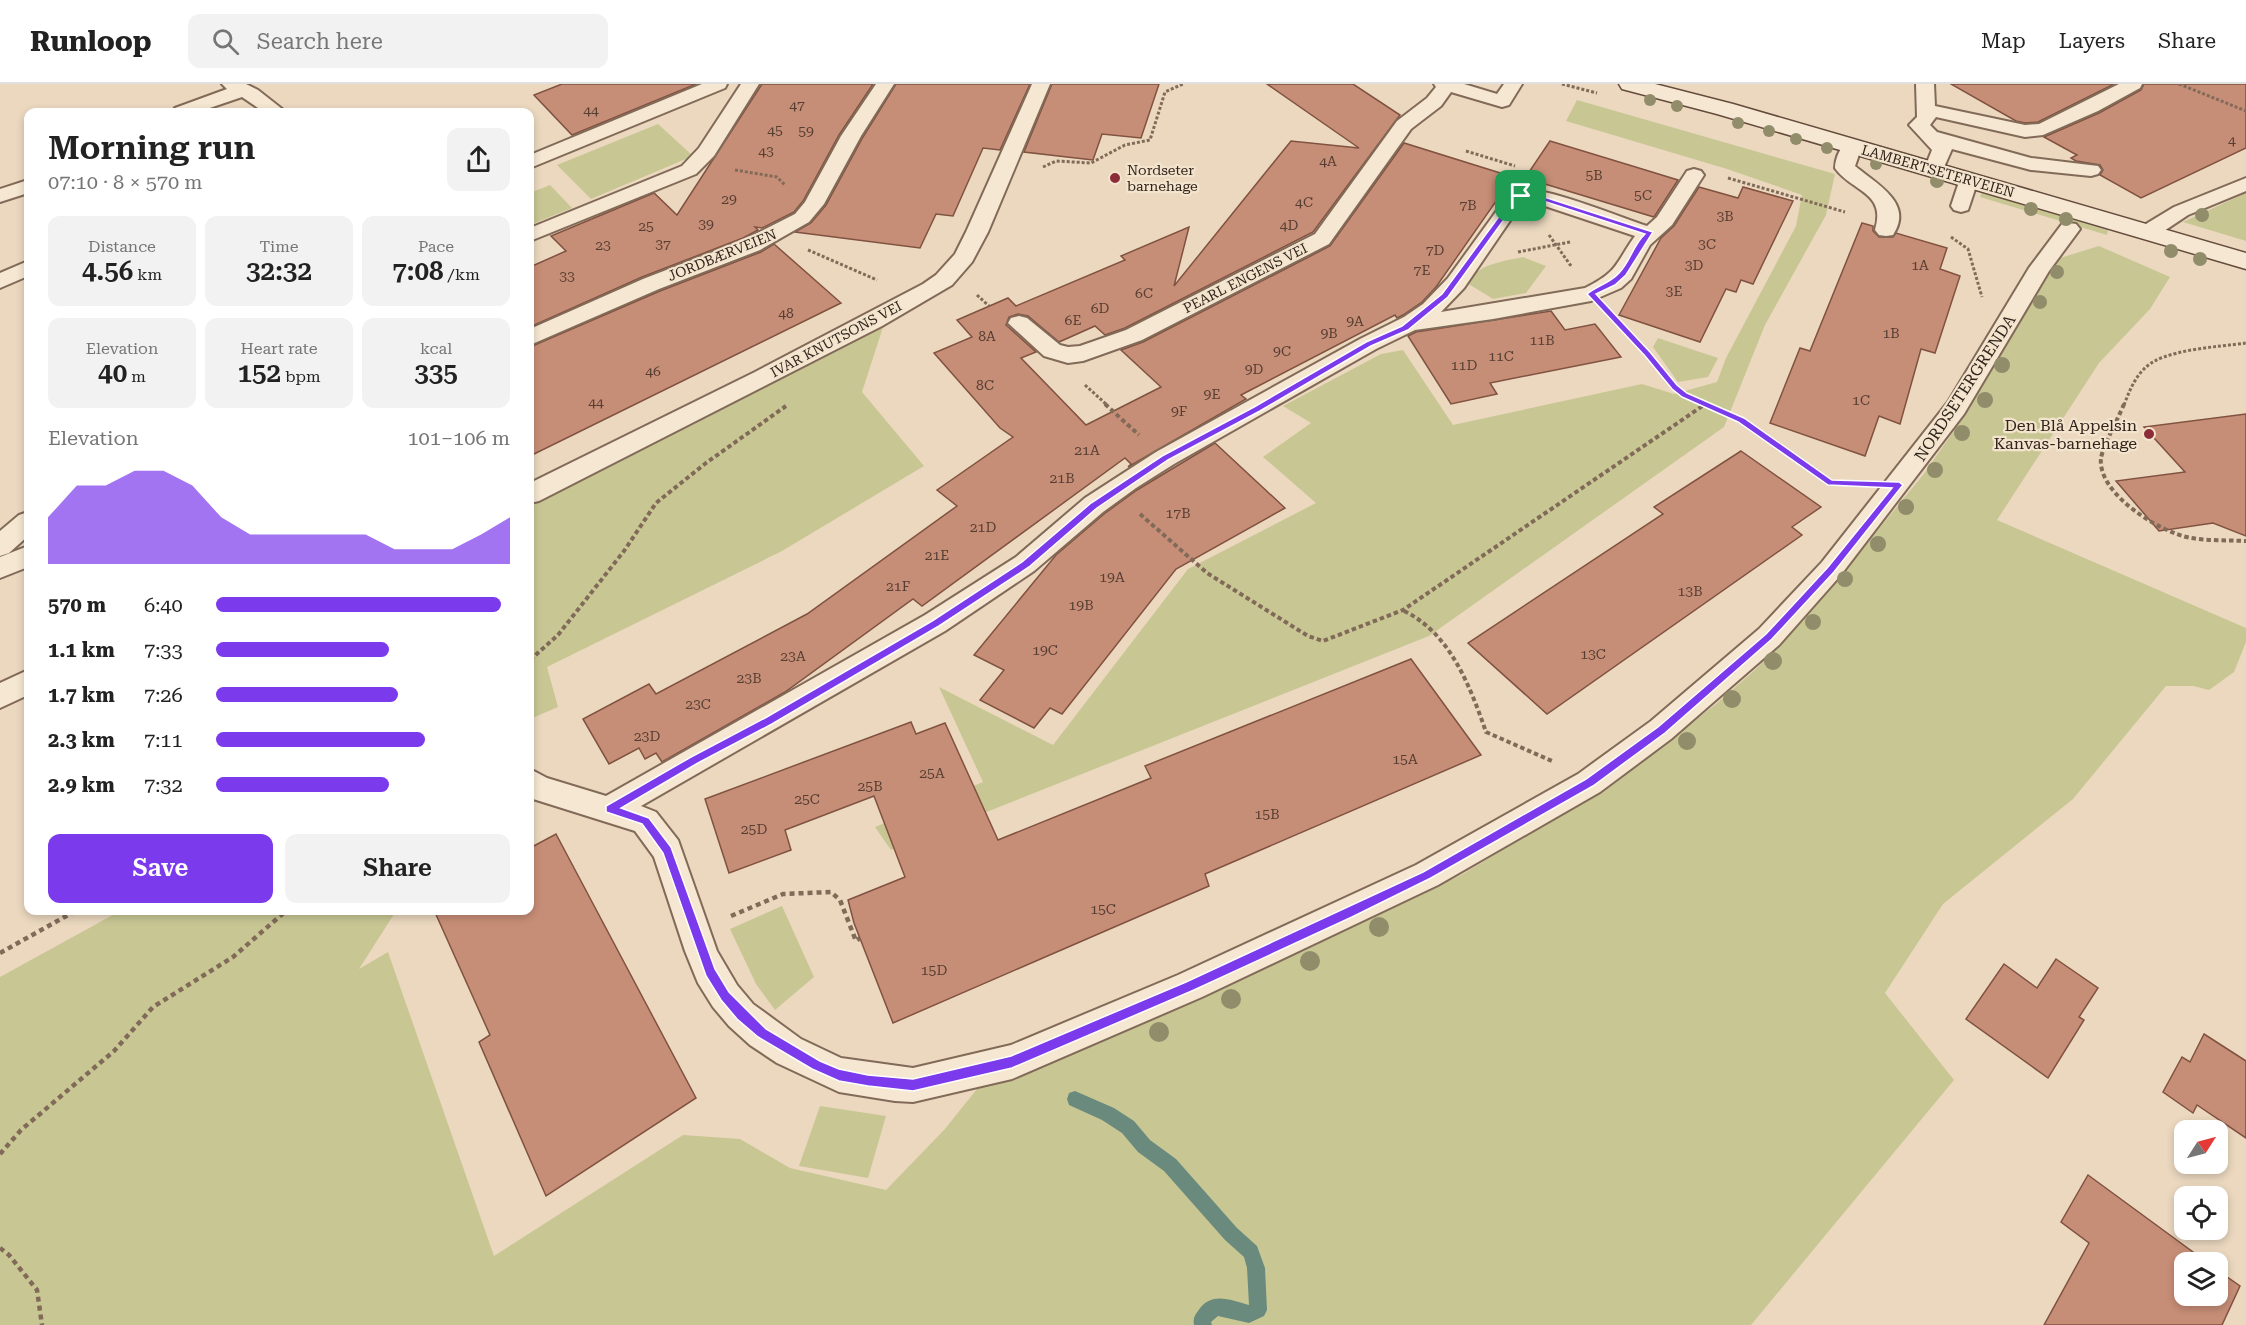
<!DOCTYPE html>
<html lang="en">
<head>
<meta charset="utf-8">
<style>
	body { margin:0; font-family:"Roboto Serif",serif; background:#f2f2f2; color:#222; height:100vh; display:flex; flex-direction:column; font-size:22px; white-space:nowrap }
	* { box-sizing:border-box; margin:0 }
	p { font-size:20px; color:#767676 }
	.icon { flex:none; width:33px; height:33px; fill:none; stroke:currentColor; stroke-width:2; stroke-linecap:round; stroke-linejoin:round }
	.map { position:relative; flex:1; overflow:hidden }
	.panel { position:absolute; left:24px; top:24px; width:510px; height:807px; display:flex; flex-direction:column; background:#fff; border-radius:12px; box-shadow:0 3px 9px #0003 }
	.panel>* { flex:none }
	.needle { width:39px; rotate:54deg }
	.controls { position:absolute; left:2174px; top:1036px; display:grid; gap:12px }
	.controls a { display:grid; place-items:center; width:54px; height:54px; border-radius:12px; background:#fff; box-shadow:0 3px 9px #0003; font-size:30px }
	.pin { position:absolute; display:grid; place-items:center; width:51px; height:51px; color:#fff; margin:-26px; border-radius:12px; box-shadow:0 3px 9px #0006 }
	.round { display:grid; place-items:center; flex:none; width:63px; height:63px; border-radius:12px; background:#f2f2f2 }
	.overview { display:flex; align-items:center; justify-content:space-between; height:102px; padding:0 24px }
	h1 { font-size:33px; font-weight:600; line-height:45px }
	.stats { display:grid; grid-template-columns:repeat(3,1fr); gap:9px; height:102px; padding:6px 24px }
	.stats div { display:grid; align-content:center; border-radius:12px; background:#f2f2f2; text-align:center }
	.stats b { font-size:26px; font-weight:600 }
	.stats small { font-size:16px; font-weight:400 }
	.stats p { font-size:16px }
	.chart { height:168px; padding:12px 24px }
	.chart p { display:flex; justify-content:space-between }
	.chart svg { width:100%; height:108px; margin-top:6px; fill:#7c3aed; opacity:.7 }
	.action { display:flex; gap:12px; margin-top:auto; padding:12px 24px }
	.action a { flex:1; height:69px; border-radius:12px; background:#7c3aed; color:#fff; font-size:24px; font-weight:600; line-height:69px; text-align:center }
	.action a+a { background:#f2f2f2; color:#222 }
	ul { padding:0 24px; list-style:none; font-size:20px }
	li { display:grid; grid-template-columns:96px 72px 1fr; align-items:center; height:45px }
	li i { height:15px; border-radius:8px; background:#7c3aed }
	header { display:flex; align-items:center; gap:36px; box-sizing:border-box; height:84px; padding:0 30px; background:#fff; border-bottom:2px solid #e0e0e0 }
	header strong { font-size:28px }
	nav { display:flex; gap:33px; margin-inline-start:auto; font-size:21px }
	.search { width:420px; height:54px; background:#f2f2f2; display:flex; align-items:center; gap:15px; box-sizing:border-box; padding:0 21px; border-radius:12px; color:#767676; font-size:22px }
	.map>svg:first-child { display:block }
	.green { fill:#c8c794 }
	.lines { fill:none; stroke-linecap:round; stroke-linejoin:round }
	.stream { fill:#6a8a7e; fill-rule:evenodd }
	.building { fill:#c78e77; stroke:#805240; stroke-width:1.5 }
	.lane-casing { stroke:#826a59; stroke-width:4 }
	.secondary-casing { stroke:#644b3c; stroke-width:3 }
	.path-far2 { stroke:#826a59; stroke-width:3; stroke-dasharray:3 2; stroke-linecap:butt }
	.path-far1 { stroke:#826a59; stroke-width:4; stroke-dasharray:4.5 3; stroke-linecap:butt }
	.path { stroke:#826a59; stroke-width:4.5; stroke-dasharray:5 4; stroke-linecap:butt }
	.lane { fill:#f6e7d2; fill-rule:evenodd }
	.secondary { fill:#f6e7d2; fill-rule:evenodd }
	.tree { fill:#918c6a }
	.route { fill:#7c3aed; stroke:#fff; stroke-width:1.5; fill-rule:evenodd }
	.poi-dot { fill:#8d2c39; stroke:#f3e4ce; stroke-width:2 }
	.labels { text-anchor:middle; dominant-baseline:central; stroke-width:4.5; stroke-linejoin:round; paint-order:stroke }
	.number-label { font-size:14px; fill:#573e33 }
	.far-poi-label { font-size:14px; fill:#32241c; stroke:#f3e4ce; text-anchor:start }
	.far-street-label { font-size:14px; fill:#32241c; stroke:#f3e4ce }
	.street-label { font-size:16px; fill:#32241c; stroke:#f3e4ce }
	.poi-label { font-size:16px; fill:#32241c; stroke:#f3e4ce; text-anchor:end }
</style>
</head>
<body>
<header>
<strong>Runloop</strong>
<div class="search"><svg class="icon" aria-label="search" viewBox="0 0 24 24"><circle cx="10" cy="10" r="6"/><path d="M15 15l6 6"/></svg>Search here</div>
<nav><a>Map</a><a>Layers</a><a>Share</a></nav>
</header>
<div class="map">
<svg width="2246" height="1241" viewBox="0 0 2246 1241">
	<rect width="100%" height="100%" fill="#ebd8bf"/>
	<g class="green">
		<path d="M1577 16 1835 90 1826 131 1765 241 1724 343 1429 552 891 766 875 743 983 698 939 603 1053 661 1188 485 1316 419 1263 373 1311 339 1283 322 1381 270 1403 266 1453 341 1642 300 1674 310 1717 298 1726 274 1796 142 1802 111 1727 85 1566 37Z"/>
		<path d="M658 40 693 72 591 115 557 81Z"/>
		<path d="M550 101 572 124 530 141V109Z"/>
		<path d="M1982 108 2108 146 2107 151 1980 113Z"/>
		<path d="M2246 109V157L2183 138Z"/>
		<path d="M2099 162 2170 193 2150 225 2099 279 1997 436 2246 544V558L2234 588 2209 606 2193 602H2166L2073 715 1943 820 1885 909 1954 996 1751 1241H0V893L120 827H396L359 885 388 868 494 1172 683 1051 740 1055 790 1084 886 1106 944 1046 977 1005 1041 982 1196 915 1461 791 1571 725 1647 674 1716 620 1756 585 1801 539 1923 391 1965 331 2048 191 2060 174Z"/>
		<path d="M1523 173 1546 182 1526 209 1493 215 1467 199C1480 179 1501 178 1523 173Z"/>
		<path d="M885 237 862 308 924 382 782 467 547 583 558 623 530 635V416L754 306Z"/>
		<path d="M1658 254 1718 274 1708 293 1678 298 1653 263Z"/>
		<path d="M782 822 814 893 775 926 756 900 730 845Z"/>
		<path d="M820 1022 886 1032 868 1094 799 1082Z"/>
	</g>
	<g class="lines">
		<path class="stream" d="M1075 1007 1114 1024 1134 1037 1150 1056 1176 1075 1237 1144 1257 1162 1265 1184 1267 1226 1264 1232 1249 1239 1218 1232 1211 1238 1212 1241H1194C1193 1235 1194 1232 1198 1227 1211 1207 1230 1216 1249 1221L1247 1184 1244 1173 1225 1156 1164 1087 1138 1068 1122 1049 1102 1036 1069 1021 1067 1015 1069 1009Z"/>
	</g>
	<g class="building">
		<path d="M562 0H696L572 51 534 11Z"/>
		<path d="M762 0H873L839 51 803 117 794 128 762 144 755 143 758 146 743 154 642 193 530 243V183L566 167 551 152 654 109 677 131Z"/>
		<path d="M896 0H1030L1000 66 983 64 953 132 936 130 920 164 795 148 811 139 826 121 863 53Z"/>
		<path d="M1052 0H1159L1141 54 1102 50 1093 76 1024 68Z"/>
		<path d="M1267 0H1353L1400 31 1313 148 1125 244 1105 251 1095 242 1059 258 1028 232 1018 230 1009 233 1006 241 1036 268 1021 274 1086 341 1161 303 1121 266 1143 258 1330 162 1404 59 1513 93 1436 203 1422 218 1403 231 1397 234 1395 231 1241 311 1246 315 1128 383 1131 380 1125 374 922 522 913 515 785 608 662 678 656 669 645 675 639 664 609 680 583 635 649 600 656 610 807 530 957 422 937 406 1013 353 1000 344 934 269 972 253 957 236 1008 214 1016 222 1125 176 1121 172 1189 143 1174 202 1291 57 1359 64Z"/>
		<path d="M1951 0H2114L2038 38 2025 39 2016 37Z"/>
		<path d="M2144 0H2246V64L2141 114 2100 91 2103 86 2100 81 2076 77 2071 74 2077 71 2044 53 2099 29 2141 6Z"/>
		<path d="M1550 57 1629 81 1678 96 1654 133 1525 94Z"/>
		<path d="M1699 103 1738 114 1743 103 1793 117 1753 200 1741 196 1736 208 1726 205 1700 258 1619 231 1661 154 1674 142Z"/>
		<path d="M1862 139 1873 142V147L1879 153H1893L1896 149 1947 164 1940 185 1960 192 1935 269 1921 265 1900 340 1879 332 1865 372 1770 339 1800 264 1810 267Z"/>
		<path d="M774 160 841 219 530 372V263L660 207 761 168Z"/>
		<path d="M1551 227 1565 246 1595 240 1621 273 1490 299 1497 310 1451 320 1408 252 1416 248Z"/>
		<path d="M2246 330V452L2213 439 2159 447 2116 397 2185 388 2144 343Z"/>
		<path d="M1215 359 1285 424 1176 485 1062 630 1050 624 1034 644 980 616 1004 586 974 571 1056 471 1104 430 1137 406Z"/>
		<path d="M1741 367 1821 423 1792 443 1802 451 1547 630 1468 559 1663 430 1654 423Z"/>
		<path d="M1411 575 1481 671 1205 790 1209 802 893 939 854 839 848 816 905 793 874 712 785 746 791 766 729 789 705 715 911 638 916 650 945 639 998 756 1151 694 1145 682Z"/>
		<path d="M556 750 696 1014 546 1112 479 958 490 951 434 826H530V764Z"/>
		<path d="M2056 875 2098 904 2079 933 2084 936 2048 994 1966 935 2004 880 2037 904Z"/>
		<path d="M2204 950 2246 977V1054L2197 1021 2193 1029 2163 1008 2182 973 2190 978Z"/>
		<path d="M2088 1091 2208 1179H2184V1212H2217V1186L2240 1202 2222 1241H2044L2089 1159 2061 1138Z"/>
	</g>
	<g class="lines">
		<defs>
			<g id="lane">
				<path d="M222 0H246L258 6 286 28H264L242 13 198 28H172L175 24 227 5Z"/>
				<path d="M702 0H727L725 4 530 84V71Z"/>
				<path d="M741 0H759L714 72 696 90 530 157V144L682 82 699 64Z"/>
				<path d="M876 0H894L861 52 824 120 809 138 760 166 659 205 530 261V245L643 195 744 156 795 130 805 118 841 52Z"/>
				<path d="M1032 0H1050L988 148 972 178 952 201 882 242 539 417 530 419V399L755 288 923 200 936 191 955 170 966 148Z"/>
				<path d="M1434 0H1464L1497 10 1504 0H1522L1509 21 1502 23 1451 8 1441 22 1411 45 1329 160 1142 256 1083 277 1068 279 1044 272 1008 239 1011 234 1019 232 1027 234 1060 261 1068 263 1080 262 1126 246 1315 150 1397 37 1427 14 1436 3Z"/>
				<path d="M1916 0H1934L1935 22 2025 41 2039 40 2119 0H2142L2140 4 2098 27 2043 51 2025 53 1936 33 1930 41 1937 48 2031 74 2098 82 2101 86 2098 90 2091 92 2031 86 1952 65 1941 90H1927L1924 86 1932 66 1909 41 1917 33Z"/>
				<path d="M1852 56 1859 58 1862 62 1855 82C1875 99 1915 119 1893 151L1886 152 1879 151 1875 146C1887 108 1852 108 1835 84 1835 75 1840 65 1845 58Z"/>
				<path d="M1694 85 1701 87 1704 91 1672 141 1650 161 1631 195 1621 204 1591 217 1493 235 1415 246 1376 265 1174 380 1136 404 1103 428 1034 487 945 547 641 722 656 728 678 756 717 867 737 901 753 920 801 955 841 974 913 984 1011 961 1178 891 1416 781 1578 690 1651 637 1759 545 1822 478 1948 318 2029 184 2062 140 2069 139 2076 140 2080 145 2049 187 1964 330 1840 492 1779 561 1671 655 1600 708 1438 801 1202 913 1012 995 913 1018 895 1017 839 1008 777 979 750 961 729 942 713 923 698 899 685 867 654 773 635 747 530 714V685L547 694 606 712 925 531 1016 473 1085 414 1156 368 1360 255 1404 233 1423 220 1448 194 1506 114C1511 110 1515 106 1522 106 1548 103 1619 133 1647 142L1657 133 1687 87ZM1526 118H1533L1635 152C1615 180 1619 187 1585 204L1441 228 1464 204 1520 122Z"/>
				<path d="M1968 90 1975 92 1978 96 1968 126 1961 128 1954 126 1951 122 1961 92Z"/>
				<path d="M2246 94V107L2188 131 2155 153 2148 154 2141 153 2137 148 2141 143 2174 123Z"/>
				<path d="M28 96V109L0 118V105Z"/>
				<path d="M28 177V192L0 204V189Z"/>
				<path d="M28 428V452L9 469 0 472V447L19 431Z"/>
				<path d="M28 462V483L0 494V473Z"/>
				<path d="M28 586V611L0 624V599Z"/>
			</g>
			<path id="secondary" d="M1619 0H1655L1733 20 2246 169V185L1717 30 1622 5Z"/>
		</defs>
		<use href="#lane" class="lane-casing"/>
		<use href="#secondary" class="secondary-casing"/>
		<g class="path-far2">
			<path d="M1562 0 1597 9"/>
			<path d="M2179 0 2246 27"/>
			<path d="M1466 67 1515 82"/>
			<path d="M1043 83 1056 77 1091 79 1125 61 1150 56 1165 8 1183 0"/>
			<path d="M735 86 777 93 785 101"/>
			<path d="M1728 94 1845 128"/>
			<path d="M1549 151 1571 182"/>
			<path d="M1951 153 1968 165 1982 213"/>
			<path d="M808 166 877 196"/>
			<path d="M1518 168 1570 158"/>
			<path d="M977 211 989 222"/>
			<path d="M1613 234 1684 311 1707 321"/>
			<path d="M1085 301 1107 321"/>
			<path d="M2124 321C2129 308 2134 295 2144 285 2162 265 2219 263 2246 259"/>
		</g>
		<g class="path-far1">
			<path d="M1105 320 1139 351"/>
			<path d="M1703 320 1741 336 1831 399 1853 400"/>
			<path d="M2124 320C2119 333 2103 362 2101 374 2097 410 2161 449 2191 454 2209 457 2228 456 2246 457"/>
			<path d="M1140 430 1207 489 1308 552 1323 557 1403 526 1704 321"/>
			<path d="M1404 527C1450 549 1470 602 1486 648L1552 677"/>
			<path d="M530 576 558 551 624 467 656 419 706 379 786 322"/>
		</g>
		<g class="path">
			<path d="M731 832 783 810 831 808 840 816 856 857 860 854"/>
			<path d="M0 869 77 826"/>
			<path d="M0 1070 21 1046 114 967 153 923 233 873 287 826"/>
			<path d="M0 1164 9 1171 37 1206 42 1241"/>
		</g>
		<use href="#lane" class="lane"/>
		<use href="#secondary" class="secondary"/>
	</g>
	<g class="tree">
		<circle cx="1650" cy="16" r="6"/>
		<circle cx="1677" cy="22" r="6"/>
		<circle cx="1738" cy="39" r="6"/>
		<circle cx="1769" cy="47" r="6"/>
		<circle cx="1796" cy="55" r="6"/>
		<circle cx="1827" cy="64" r="6"/>
		<circle cx="1876" cy="80" r="6"/>
		<circle cx="1937" cy="97" r="7"/>
		<circle cx="2031" cy="125" r="7"/>
		<circle cx="2202" cy="131" r="7"/>
		<circle cx="2066" cy="135" r="7"/>
		<circle cx="2171" cy="167" r="7"/>
		<circle cx="2200" cy="175" r="7"/>
		<circle cx="2057" cy="188" r="7"/>
		<circle cx="2040" cy="218" r="7"/>
		<circle cx="2002" cy="281" r="8"/>
		<circle cx="1985" cy="316" r="8"/>
		<circle cx="1962" cy="349" r="8"/>
		<circle cx="1935" cy="386" r="8"/>
		<circle cx="1906" cy="423" r="8"/>
		<circle cx="1878" cy="460" r="8"/>
		<circle cx="1845" cy="495" r="8"/>
		<circle cx="1813" cy="538" r="8"/>
		<circle cx="1773" cy="577" r="9"/>
		<circle cx="1732" cy="615" r="9"/>
		<circle cx="1687" cy="657" r="9"/>
		<circle cx="1379" cy="843" r="10"/>
		<circle cx="1310" cy="877" r="10"/>
		<circle cx="1231" cy="915" r="10"/>
		<circle cx="1159" cy="948" r="10"/>
	</g>
	<path class="route" d="M1521 109 1538 111 1653 148 1626 191 1615 201 1596 210 1650 268 1677 301 1687 309 1744 334 1832 396 1899 398 1903 401 1834 488 1772 555 1665 649 1593 702 1431 794 1352 833 1194 906 1012 984 913 1007 868 1002 839 997 812 985 758 953 737 935 721 916 706 892 663 769 642 740 606 728V722L691 673 765 634 932 537 1022 478 1091 419 1162 372 1254 323 1366 258 1402 242 1442 210 1511 116ZM1523 114H1534L1645 150C1633 161 1630 178 1619 189 1610 199 1597 202 1587 210L1645 272 1672 305 1682 313 1738 338 1828 401 1892 404 1828 483 1766 550 1658 643 1586 695 1423 788 1186 898 1011 972 913 995 868 991 839 985 820 977 766 945 729 908 715 885 671 763 649 734 621 724 698 679 772 640 939 542 1029 483 1097 424 1168 376 1260 327 1371 262 1408 246 1448 213 1516 119Z"/>
	<g class="poi-dot">
		<circle cx="1115" cy="94" r="6"/>
		<circle cx="2149" cy="350" r="6"/>
	</g>
	<g class="labels">
		<g class="number-label">
			<text x="797" y="21">47</text>
			<text x="591" y="26">44</text>
			<text x="775" y="46">45</text>
			<text x="806" y="47">59</text>
			<text x="2232" y="56">4</text>
			<text x="766" y="67">43</text>
			<text x="1328" y="77">4A</text>
			<text x="1594" y="91">5B</text>
			<text x="1643" y="111">5C</text>
			<text x="729" y="115">29</text>
			<text x="1304" y="118">4C</text>
			<text x="1468" y="121">7B</text>
			<text x="1725" y="132">3B</text>
			<text x="706" y="140">39</text>
			<text x="1289" y="141">4D</text>
			<text x="646" y="142">25</text>
			<text x="663" y="160">37</text>
			<text x="1707" y="160">3C</text>
			<text x="603" y="161">23</text>
			<text x="1435" y="166">7D</text>
			<text x="1694" y="181">3D</text>
			<text x="1920" y="181">1A</text>
			<text x="1422" y="186">7E</text>
			<text x="567" y="192">33</text>
			<text x="1674" y="207">3E</text>
			<text x="1144" y="209">6C</text>
			<text x="1100" y="224">6D</text>
			<text x="786" y="229">48</text>
			<text x="1073" y="236">6E</text>
			<text x="1355" y="237">9A</text>
			<text x="1329" y="249">9B</text>
			<text x="1891" y="249">1B</text>
			<text x="987" y="252">8A</text>
			<text x="1542" y="256">11B</text>
			<text x="1282" y="267">9C</text>
			<text x="1501" y="272">11C</text>
			<text x="1464" y="281">11D</text>
			<text x="1254" y="285">9D</text>
			<text x="653" y="287">46</text>
			<text x="985" y="301">8C</text>
			<text x="1212" y="310">9E</text>
			<text x="1861" y="316">1C</text>
			<text x="596" y="318">44</text>
			<text x="1179" y="327">9F</text>
			<text x="1087" y="366">21A</text>
			<text x="1062" y="394">21B</text>
			<text x="1178" y="429">17B</text>
			<text x="983" y="443">21D</text>
			<text x="937" y="471">21E</text>
			<text x="1112" y="493">19A</text>
			<text x="898" y="502">21F</text>
			<text x="1690" y="507">13B</text>
			<text x="1081" y="521">19B</text>
			<text x="1045" y="566">19C</text>
			<text x="1593" y="570">13C</text>
			<text x="793" y="572">23A</text>
			<text x="749" y="594">23B</text>
			<text x="698" y="620">23C</text>
			<text x="647" y="652">23D</text>
			<text x="1405" y="675">15A</text>
			<text x="932" y="689">25A</text>
			<text x="870" y="702">25B</text>
			<text x="807" y="715">25C</text>
			<text x="1267" y="730">15B</text>
			<text x="754" y="745">25D</text>
			<text x="1103" y="825">15C</text>
			<text x="934" y="886">15D</text>
		</g>
		<g class="far-poi-label">
			<text x="1127" y="86">Nordseter<tspan x="1127" dy="16">barnehage</tspan></text>
		</g>
		<g class="far-street-label">
			<text transform="translate(1938 87) rotate(16)">LAMBERTSETERVEIEN</text>
			<text transform="translate(722 171) rotate(-22)">JORDBÆRVEIEN</text>
			<text transform="translate(1245 194) rotate(-27)">PEARL ENGENS VEI</text>
			<text transform="translate(836 255) rotate(-28)">IVAR KNUTSONS VEI</text>
		</g>
		<g class="street-label">
			<text transform="translate(1965 304) rotate(-57)">NORDSETERGRENDA</text>
		</g>
		<g class="poi-label">
			<text x="2137" y="341">Den Blå Appelsin<tspan x="2137" dy="18">Kanvas-barnehage</tspan></text>
		</g>
	</g>
</svg>
<div class="controls">
<a><svg class="needle" viewBox="-14 -14 28 28"><path d="M0-13l5 13h-10z" fill="#e53935"/><path d="M0 13l5-13h-10z" fill="#767676"/></svg></a>
<a><svg class="icon" aria-label="locate" viewBox="0 0 24 24"><circle cx="12" cy="12" r="6"/><path d="M12 2v4M12 18v4M2 12h4M18 12h4"/></svg></a>
<a><svg class="icon" aria-label="layers" viewBox="0 0 24 24"><path d="M12 4l9 5-9 5-9-5zM3 14l9 5 9-5"/></svg></a>
</div>
<div class="pin" style="left:1521px;top:112px;background:#1e9e55"><svg class="icon" aria-label="arrive" viewBox="0 0 24 24"><path d="M6 21V4h12l-3 4 3 4H6"/></svg></div>
<section class="panel">
<div class="overview"><div><h1>Morning run</h1><p>07:10 · 8 × 570 m</p></div><a class="round"><svg class="icon" aria-label="share" viewBox="0 0 24 24"><path d="M12 15V3M7 8l5-5 5 5M5 13v7h14v-7"/></svg></a></div>
<div class="stats">
<div><p>Distance</p><b>4.56<small> km</small></b></div>
<div><p>Time</p><b>32:32</b></div>
<div><p>Pace</p><b>7:08<small> /km</small></b></div>
</div>
<div class="stats">
<div><p>Elevation</p><b>40<small> m</small></b></div>
<div><p>Heart rate</p><b>152<small> bpm</small></b></div>
<div><p>kcal</p><b>335</b></div>
</div>
<div class="chart"><p><span>Elevation</span>101–106 m</p>
<svg viewBox="0 0 160 44" preserveAspectRatio="none"><path d="M0 44V25L10 12L20 12L30 6L40 6L50 12L60 25L70 32L80 32L90 32L100 32L110 32L120 38L130 38L140 38L150 32L160 25V44z"/></svg>
</div>
<ul>
<li><b>570 m</b>6:40<i style="width:97%"></i></li>
<li><b>1.1 km</b>7:33<i style="width:59%"></i></li>
<li><b>1.7 km</b>7:26<i style="width:62%"></i></li>
<li><b>2.3 km</b>7:11<i style="width:71%"></i></li>
<li><b>2.9 km</b>7:32<i style="width:59%"></i></li>
</ul>
<div class="action"><a>Save</a><a>Share</a></div>
</section>
</div>
</body>
</html>
